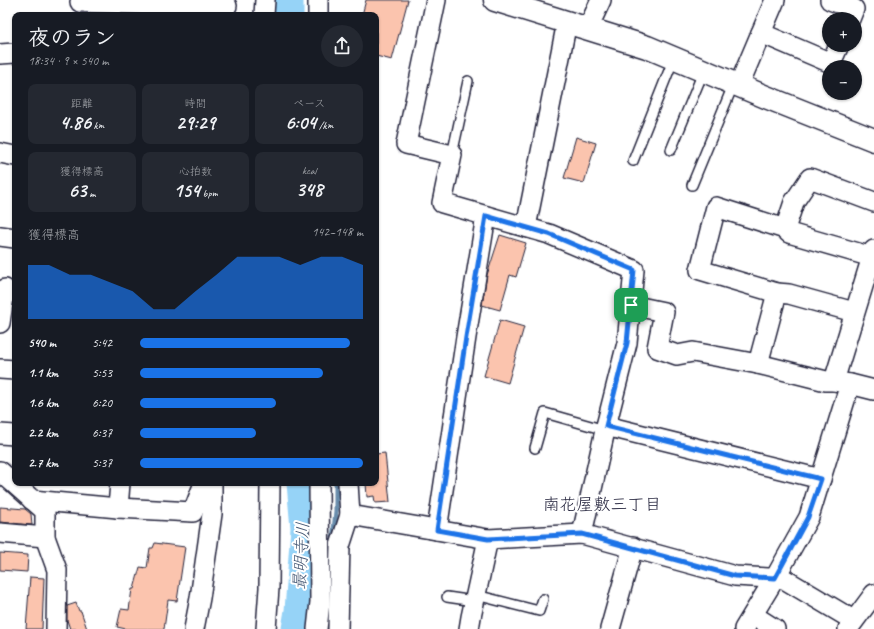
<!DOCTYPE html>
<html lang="ja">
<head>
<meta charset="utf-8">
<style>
	body { margin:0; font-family:Caveat,"Klee One",sans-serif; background:#242831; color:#f1f3f6; height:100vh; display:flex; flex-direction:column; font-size:15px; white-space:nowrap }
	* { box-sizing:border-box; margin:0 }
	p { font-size:13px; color:#9ea1a6 }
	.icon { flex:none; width:22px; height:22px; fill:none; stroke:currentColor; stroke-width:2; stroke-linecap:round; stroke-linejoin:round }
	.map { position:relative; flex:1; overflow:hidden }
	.sheet { position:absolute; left:12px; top:12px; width:367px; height:474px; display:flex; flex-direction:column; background:#171b24; border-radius:8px; box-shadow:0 1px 3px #0004 }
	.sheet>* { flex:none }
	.buttons { position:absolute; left:822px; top:12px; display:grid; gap:8px }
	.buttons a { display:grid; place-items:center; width:40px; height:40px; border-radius:50%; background:#171b24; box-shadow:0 1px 3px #0004; font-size:20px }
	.pin { position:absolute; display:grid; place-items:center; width:34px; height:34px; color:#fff; margin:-17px; border-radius:8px; box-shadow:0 2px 6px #0006 }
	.round { display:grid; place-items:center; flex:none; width:42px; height:42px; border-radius:21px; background:#242831 }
	.overview { display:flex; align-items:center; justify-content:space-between; height:68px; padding:0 16px }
	h1 { font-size:22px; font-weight:700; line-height:30px }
	.stats { display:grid; grid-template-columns:repeat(3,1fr); gap:6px; height:68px; padding:4px 16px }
	.stats div { display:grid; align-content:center; border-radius:8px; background:#242831; text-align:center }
	.stats b { font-size:20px; font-weight:700 }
	.stats small { font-size:11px; font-weight:400 }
	.stats p { font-size:11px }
	.chart { height:112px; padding:8px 16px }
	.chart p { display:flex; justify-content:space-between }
	.chart svg { width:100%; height:72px; margin-top:4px; fill:#1a73e8; opacity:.7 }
	ul { padding:0 16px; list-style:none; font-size:13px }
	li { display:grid; grid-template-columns:64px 48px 1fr; align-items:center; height:30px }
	li i { height:10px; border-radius:5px; background:#1a73e8 }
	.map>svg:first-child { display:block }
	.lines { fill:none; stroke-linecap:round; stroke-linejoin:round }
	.stream { stroke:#688cac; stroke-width:5 }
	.river { stroke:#96d3f7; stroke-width:29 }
	.building { fill:#fbc4ae; stroke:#22223b }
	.lane-casing { stroke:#22223b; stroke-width:12 }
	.street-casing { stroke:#22223b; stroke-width:22 }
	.secondary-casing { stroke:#22223b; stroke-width:25 }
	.lane { stroke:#fff; stroke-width:9 }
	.street { stroke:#fff; stroke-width:19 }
	.secondary { stroke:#fff; stroke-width:22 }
	.route-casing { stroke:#fff; stroke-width:8 }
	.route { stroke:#1a73e8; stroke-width:5 }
	.labels { text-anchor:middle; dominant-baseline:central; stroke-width:4; stroke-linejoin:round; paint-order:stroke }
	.neighbourhood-label { font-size:17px; fill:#22223b; stroke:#fff }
	.water-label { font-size:17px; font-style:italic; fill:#455773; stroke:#fff }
</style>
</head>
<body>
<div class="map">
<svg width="874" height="629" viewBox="0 0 874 629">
	<rect width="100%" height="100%" fill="#fff"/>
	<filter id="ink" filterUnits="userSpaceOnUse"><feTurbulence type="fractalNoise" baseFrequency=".025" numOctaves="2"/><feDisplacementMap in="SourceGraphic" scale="8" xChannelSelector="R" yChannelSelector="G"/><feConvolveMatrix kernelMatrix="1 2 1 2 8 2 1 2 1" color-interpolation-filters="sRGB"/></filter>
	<g filter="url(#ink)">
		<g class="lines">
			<g class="stream">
				<path d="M333 540 336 511V483"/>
				<path d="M327 629 329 608"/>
			</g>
			<g class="river">
				<path d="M289 0V15"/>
				<path d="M296 629 299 611 305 528 301 483"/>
			</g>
		</g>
		<g class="building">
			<path d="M366 0H408L392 60 376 56V15H362Z"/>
			<path d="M576 137 596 143 584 183 564 178Z"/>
			<path d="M500 235 526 243 516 277 510 275 500 310 482 305 487 275Z"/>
			<path d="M500 320 524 327 508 383 484 376Z"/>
			<path d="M385 453 390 502 375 503 374 496 367 497 366 483H376V454Z"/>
			<path d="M0 507 25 509 31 514 32 525 0 522Z"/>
			<path d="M155 543 185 547 177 601 168 600 164 629H126L117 627 121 609 129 610 132 589H134L140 567 147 568 150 548H153Z"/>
			<path d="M0 553 28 555 27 572 0 570Z"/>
			<path d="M30 577 44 578 42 629H26Z"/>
			<path d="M76 603 79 611H81L87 629H70L67 620V606Z"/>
		</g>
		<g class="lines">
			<defs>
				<g id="lane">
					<path d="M671 150 704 70"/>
					<path d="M452 155 468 81"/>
					<path d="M633 161 674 58"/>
					<path d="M692 185 734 83"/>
					<path d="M535 448 545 413 605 430"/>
					<path d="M476 595 539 611 543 599"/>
					<path d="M447 597 474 601"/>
				</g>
				<g id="street">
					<path d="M318 0V15"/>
					<path d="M436 0 406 144 452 155 442 203 549 234 634 270 627 343 606 426 582 534"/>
					<path d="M830 0 854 9 850 19"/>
					<path d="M80 2 204 7 227 6"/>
					<path d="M264 15 265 0"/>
					<path d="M588 28 601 0"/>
					<path d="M761 33 831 63 839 45"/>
					<path d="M0 54 15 53"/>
					<path d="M739 85 775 0"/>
					<path d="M0 153 15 156"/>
					<path d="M526 227 567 22"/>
					<path d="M785 229 789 233 872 257"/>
					<path d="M0 236 15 238"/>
					<path d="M631 305 664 312 657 348 677 355 693 352 758 364 826 381H834L850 384 809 517 775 578 744 629"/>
					<path d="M854 312 789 294 777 293 700 270 716 207 785 229 794 202 810 178 874 202"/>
					<path d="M0 323 5 289"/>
					<path d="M758 364 777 293"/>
					<path d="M0 369 15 370"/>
					<path d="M834 381 874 250"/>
					<path d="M850 384 874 390"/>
					<path d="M606 426 821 479"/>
					<path d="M0 434 15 435"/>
					<path d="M0 471 45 511V537L57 570 56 629"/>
					<path d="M348 483 350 515 488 539 582 534 735 576 784 579 853 620"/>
					<path d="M32 500 118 508 193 512 204 483"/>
					<path d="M118 508 120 483"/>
					<path d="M437 530 466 337 486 216"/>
					<path d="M0 533 45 537"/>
					<path d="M753 615 775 629"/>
					<path d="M194 629 200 598 212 514V483"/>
					<path d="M266 629 269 588 270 483"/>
					<path d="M317 629 320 602 319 483"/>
					<path d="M338 629 340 546 350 515"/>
					<path d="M469 629 471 617 488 539"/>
					<path d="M610 629 633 547"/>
					<path d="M848 629 874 594"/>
				</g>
				<path id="secondary" d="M495 0 647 47 766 97 874 140"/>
			</defs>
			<use href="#lane" class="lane-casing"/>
			<use href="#street" class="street-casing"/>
			<use href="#secondary" class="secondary-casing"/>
			<use href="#lane" class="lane"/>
			<use href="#street" class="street"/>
			<use href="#secondary" class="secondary"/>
		</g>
	</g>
	<g class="lines" filter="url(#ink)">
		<defs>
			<path id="route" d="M486 216 549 234 634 270 627 343 606 426 821 479 808 517 775 578 735 576 582 534 488 539 437 530 466 337Z"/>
		</defs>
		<use href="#route" class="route-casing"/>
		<use href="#route" class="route"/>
	</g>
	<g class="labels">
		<g class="neighbourhood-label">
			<text x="602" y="504">南花屋敷三丁目</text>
		</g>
		<g class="water-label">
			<text transform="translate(301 556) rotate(-87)">最明寺川</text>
		</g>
	</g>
</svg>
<div class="buttons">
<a>+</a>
<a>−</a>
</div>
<div class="pin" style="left:631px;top:305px;background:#1e9e55"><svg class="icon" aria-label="arrive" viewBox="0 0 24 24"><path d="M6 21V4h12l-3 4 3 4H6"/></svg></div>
<section class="sheet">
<div class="overview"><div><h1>夜のラン</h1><p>18:34 · 9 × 540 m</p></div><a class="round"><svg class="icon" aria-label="share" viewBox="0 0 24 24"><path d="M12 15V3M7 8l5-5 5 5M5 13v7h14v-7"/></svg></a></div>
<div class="stats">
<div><p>距離</p><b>4.86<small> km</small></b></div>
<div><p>時間</p><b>29:29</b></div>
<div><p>ペース</p><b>6:04<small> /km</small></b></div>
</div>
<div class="stats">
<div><p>獲得標高</p><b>63<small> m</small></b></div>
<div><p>心拍数</p><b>154<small> bpm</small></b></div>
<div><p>kcal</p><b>348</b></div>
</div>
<div class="chart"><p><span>獲得標高</span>142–148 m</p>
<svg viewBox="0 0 160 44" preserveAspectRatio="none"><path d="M0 44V11L10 11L20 17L30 17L40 22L50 27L60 38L70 38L80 27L90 17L100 6L110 6L120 6L130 11L140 6L150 6L160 11V44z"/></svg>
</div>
<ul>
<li><b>540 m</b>5:42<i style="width:94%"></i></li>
<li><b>1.1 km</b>5:53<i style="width:82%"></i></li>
<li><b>1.6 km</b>6:20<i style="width:61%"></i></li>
<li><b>2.2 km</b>6:37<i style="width:52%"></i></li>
<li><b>2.7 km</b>5:37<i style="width:100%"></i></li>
</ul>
</section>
</div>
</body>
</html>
